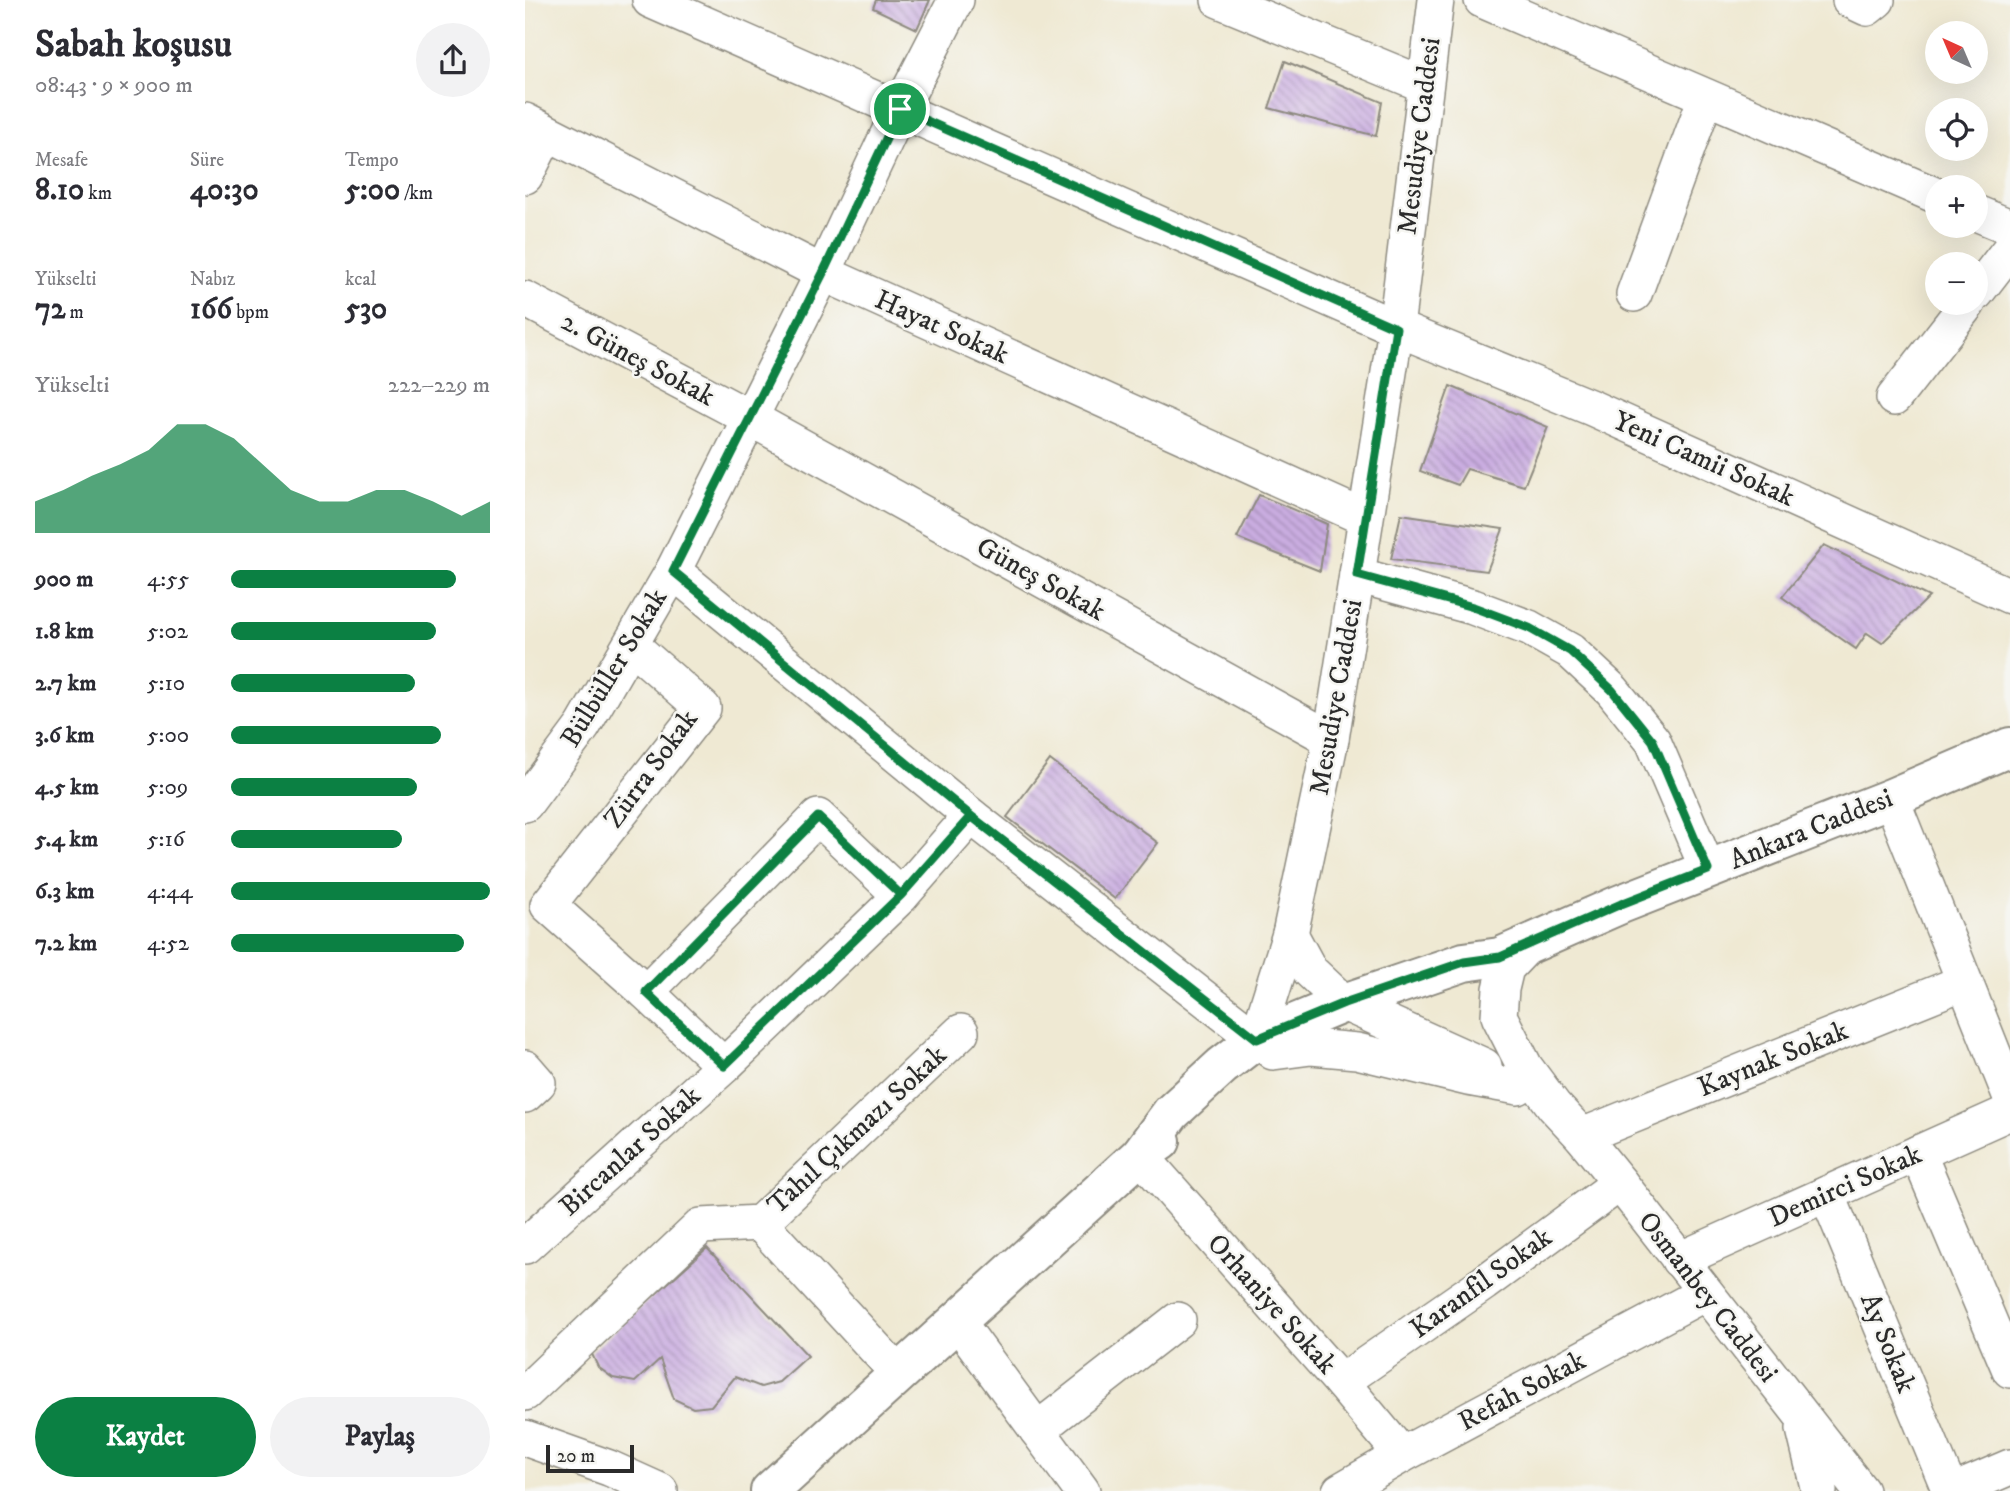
<!DOCTYPE html>
<html lang="tr">
<head>
<meta charset="utf-8">
<style>
	body { margin:0; font-family:"IM FELL DW Pica",serif; background:#f2f2f3; color:#2b2b33; height:100vh; display:flex; flex-direction:column; font-size:26px; white-space:nowrap }
	* { box-sizing:border-box; margin:0 }
	p { font-size:23px; color:#7c7c81 }
	.icon { flex:none; width:38px; height:38px; fill:none; stroke:currentColor; stroke-width:2; stroke-linecap:round; stroke-linejoin:round }
	.map { position:relative; flex:1; overflow:hidden }
	.side { display:flex; flex-direction:column; background:#fff; width:525px }
	.side>* { flex:none }
	.needle { width:46px; rotate:316deg }
	.buttons { position:absolute; left:1400px; top:21px; display:grid; gap:14px }
	.buttons a { display:grid; place-items:center; width:63px; height:63px; border-radius:50%; background:#fff; box-shadow:0 7px 28px #0002; font-size:35px }
	.scale { position:absolute; left:21px; bottom:18px; width:88px; box-sizing:border-box; padding-left:7px; border:4px solid #2b2b2b; border-top:0; font-size:19px; line-height:24px; white-space:nowrap; color:#2b2b2b; -webkit-text-stroke:5px #f6f6f2; paint-order:stroke }
	.pin { position:absolute; display:grid; place-items:center; width:60px; height:60px; color:#fff; margin:-30px; border:4px solid #fff; border-radius:50%; box-shadow:0 2px 7px #0007 }
	.round { display:grid; place-items:center; flex:none; width:74px; height:74px; border-radius:37px; background:#f2f2f3 }
	.headline { display:flex; align-items:center; justify-content:space-between; height:119px; padding:0 35px }
	h1 { font-size:38px; font-weight:700; line-height:52px }
	.metrics { display:grid; grid-template-columns:repeat(3,1fr); gap:10px; height:119px; padding:7px 35px }
	.metrics div { display:grid; align-content:center }
	.metrics b { font-size:30px; font-weight:700 }
	.metrics small { font-size:19px; font-weight:400 }
	.metrics p { font-size:19px }
	.chart { height:196px; padding:14px 35px }
	.chart p { display:flex; justify-content:space-between }
	.chart svg { width:100%; height:126px; margin-top:7px; fill:#0b8043; opacity:.7 }
	.primary-button { display:flex; gap:14px; margin-top:auto; padding:14px 35px }
	.primary-button a { flex:1; height:80px; border-radius:42px; background:#0b8043; color:#fff; font-size:28px; font-weight:700; line-height:80px; text-align:center }
	.primary-button a+a { background:#f2f2f3; color:#2b2b33 }
	ul { padding:0 35px; list-style:none; font-size:23px }
	li { display:grid; grid-template-columns:112px 84px 1fr; align-items:center; height:52px }
	li i { height:18px; border-radius:9px; background:#0b8043 }
	main { display:flex; flex:1; min-height:0 }
	.map>svg:first-child { display:block }
	.building { fill:url(#building-back-hatch) }
	.lines { fill:none; stroke-linecap:round; stroke-linejoin:round }
	.minor-casing { stroke:#8d8a7f; stroke-width:38 }
	.major-casing { stroke:#8d8a7f; stroke-width:42 }
	.minor { stroke:#fff; stroke-width:35 }
	.major { stroke:#fff; stroke-width:38 }
	.route-casing { stroke:#fff; stroke-width:14 }
	.route { stroke:#0b8043; stroke-width:9 }
	.labels { text-anchor:middle; dominant-baseline:central; stroke-width:5; stroke-linejoin:round; paint-order:stroke }
	.street-label { font-size:28px; fill:#2b2b2b; stroke:#f6f6f2 }
</style>
</head>
<body>
<main>
<section class="side">
<div class="headline"><div><h1>Sabah koşusu</h1><p>08:43 · 9 × 900 m</p></div><a class="round"><svg class="icon" aria-label="share" viewBox="0 0 24 24"><path d="M12 15V3M7 8l5-5 5 5M5 13v7h14v-7"/></svg></a></div>
<div class="metrics">
<div><p>Mesafe</p><b>8.10<small> km</small></b></div>
<div><p>Süre</p><b>40:30</b></div>
<div><p>Tempo</p><b>5:00<small> /km</small></b></div>
</div>
<div class="metrics">
<div><p>Yükselti</p><b>72<small> m</small></b></div>
<div><p>Nabız</p><b>166<small> bpm</small></b></div>
<div><p>kcal</p><b>530</b></div>
</div>
<div class="chart"><p><span>Yükselti</span>222–229 m</p>
<svg viewBox="0 0 160 44" preserveAspectRatio="none"><path d="M0 44V33L10 29L20 24L30 20L40 15L50 6L60 6L70 11L80 20L90 29L100 33L110 33L120 29L130 29L140 33L150 38L160 33V44z"/></svg>
</div>
<ul>
<li><b>900 m</b>4:55<i style="width:87%"></i></li>
<li><b>1.8 km</b>5:02<i style="width:79%"></i></li>
<li><b>2.7 km</b>5:10<i style="width:71%"></i></li>
<li><b>3.6 km</b>5:00<i style="width:81%"></i></li>
<li><b>4.5 km</b>5:09<i style="width:72%"></i></li>
<li><b>5.4 km</b>5:16<i style="width:66%"></i></li>
<li><b>6.3 km</b>4:44<i style="width:100%"></i></li>
<li><b>7.2 km</b>4:52<i style="width:90%"></i></li>
</ul>
<div class="primary-button"><a>Kaydet</a><a>Paylaş</a></div>
</section>
<div class="map">
<svg width="1485" height="1491" viewBox="0 0 1485 1491">
	<defs>
		<pattern id="building-back-hatch" width="6" height="6" patternUnits="userSpaceOnUse" patternTransform="scale(1.75)"><rect width="6" height="6" fill="#caade1"/><path d="M-1 5l2 2M0 0l6 6M5-1l2 2" fill="none" stroke="#a48db7"/></pattern>
	</defs>
	<rect width="100%" height="100%" fill="#f6f6f2"/>
	<filter id="ink" filterUnits="userSpaceOnUse"><feTurbulence type="fractalNoise" baseFrequency=".0143" numOctaves="2"/><feDisplacementMap in="SourceGraphic" scale="14" xChannelSelector="R" yChannelSelector="G"/><feConvolveMatrix kernelMatrix="1 2 1 2 8 2 1 2 1" color-interpolation-filters="sRGB"/></filter>
	<filter id="wash" filterUnits="userSpaceOnUse"><feTurbulence type="fractalNoise" baseFrequency=".00686" numOctaves="4" result="noise"/><feDisplacementMap in="SourceGraphic" scale="28" xChannelSelector="R" yChannelSelector="G"/><feGaussianBlur stdDeviation="1.57" result="paint"/><feColorMatrix in="noise" values="0 0 0 0 0 0 0 0 0 0 0 0 0 0 0 0 0 1.4 0 .05"/><feComposite in="paint" operator="in"/></filter>
	<g filter="url(#wash)">
		<rect width="100%" height="100%" fill="#efe9d3"/>
		<g id="blocks">
			<g class="building">
				<path d="M351 0H405L392 29 348 8Z"/>
				<path d="M760 61 857 102 851 136 744 108Z"/>
				<path d="M925 386 1023 427 999 486 942 469 933 485 895 471Z"/>
				<path d="M734 495 802 524 795 571 712 538Z"/>
				<path d="M876 514 978 529 962 571 866 559Z"/>
				<path d="M1299 545 1404 597 1357 643 1342 633 1331 649 1257 597Z"/>
				<path d="M525 760 633 843 590 899 482 817Z"/>
				<path d="M182 1248 283 1356 254 1382 236 1387 210 1377 186 1406 168 1408 149 1399 135 1359 110 1382 88 1378 73 1367 66 1352Z"/>
			</g>
		</g>
	</g>
	<g filter="url(#ink)">
		<use href="#blocks" fill-opacity="0" stroke="#8d8a7f" stroke-width="2"/>
		<g class="lines">
			<defs>
				<g id="minor">
					<path d="M125 0 871 328 1067 408 1485 596"/>
					<path d="M694 0 900 85"/>
					<path d="M957 0 1412 196"/>
					<path d="M1325 0 1342 8 1352 0"/>
					<path d="M0 121 298 273 840 518"/>
					<path d="M0 176 22 133"/>
					<path d="M1451 213 1485 227"/>
					<path d="M1451 293 1485 249"/>
					<path d="M1109 294 1181 97"/>
					<path d="M0 299 225 418 806 739"/>
					<path d="M1369 398 1443 303"/>
					<path d="M148 571 446 816 748 1052 786 1047 832 1051 943 1078 993 1087"/>
					<path d="M832 575 948 607 1004 628 1045 651 1087 690 1128 741 1183 870"/>
					<path d="M106 645 178 708 23 905 121 992"/>
					<path d="M1366 798 1485 1095"/>
					<path d="M0 804 58 726 148 571 298 273 375 109 431 0"/>
					<path d="M765 934 785 971 819 1003 959 1066"/>
					<path d="M1003 945 981 968 976 989 974 1016 1000 1067 1029 1106 1057 1136 1095 1183 1336 1491"/>
					<path d="M732 1039 765 934 806 739 871 328 911 0"/>
					<path d="M199 1066 121 992 293 817 376 896"/>
					<path d="M0 1068 13 1083 0 1095"/>
					<path d="M1057 1136 1439 982"/>
					<path d="M1393 1153 1485 1370"/>
					<path d="M615 1155 816 1382 877 1455"/>
					<path d="M1302 1194 1425 1491"/>
					<path d="M235 1223 373 1373"/>
					<path d="M0 1246 199 1066 376 896 446 816"/>
					<path d="M1154 1260 1485 1112"/>
					<path d="M433 1322 557 1491"/>
					<path d="M816 1382 959 1283 1095 1183"/>
					<path d="M0 1393 176 1226 235 1223 436 1032"/>
					<path d="M1279 1429 1294 1491"/>
					<path d="M512 1430 653 1320"/>
					<path d="M0 1438 84 1468 135 1491"/>
					<path d="M815 1491 877 1455 1180 1293"/>
					<path d="M1429 1491 1485 1467"/>
				</g>
				<g id="major">
					<path d="M615 1155 646 1113 697 1066 732 1039 819 1003 939 962 975 957 1096 904 1366 798 1485 747"/>
					<path d="M245 1491 615 1155 636 1141"/>
				</g>
			</defs>
			<use href="#minor" class="minor-casing"/>
			<use href="#major" class="major-casing"/>
			<use href="#minor" class="minor"/>
			<use href="#major" class="major"/>
		</g>
	</g>
	<g class="lines" filter="url(#ink)">
		<defs>
			<path id="route" d="M375 109 298 273 148 571 446 816 376 895 199 1066 121 992 293 817 376 895 446 816 732 1039 819 1003 939 962 975 957 1096 904 1183 870 1128 741 1087 690 1045 651 1004 628 948 607 832 575 871 328 375 109"/>
		</defs>
		<use href="#route" class="route-casing"/>
		<use href="#route" class="route"/>
	</g>
	<g class="labels">
		<g class="street-label">
			<text transform="translate(894 136) rotate(-83)">Mesudiye Caddesi</text>
			<text transform="translate(417 327) rotate(24)">Hayat Sokak</text>
			<text transform="translate(113 359) rotate(28)">2. Güneş Sokak</text>
			<text transform="translate(1179 459) rotate(24)">Yeni Camii Sokak</text>
			<text transform="translate(516 579) rotate(29)">Güneş Sokak</text>
			<text transform="translate(89 668) rotate(-59)">Bülbüller Sokak</text>
			<text transform="translate(811 697) rotate(-80)">Mesudiye Caddesi</text>
			<text transform="translate(126 769) rotate(-54)">Zürra Sokak</text>
			<text transform="translate(1286 829) rotate(-22)">Ankara Caddesi</text>
			<text transform="translate(1248 1059) rotate(-22)">Kaynak Sokak</text>
			<text transform="translate(332 1130) rotate(-43)">Tahıl Çıkmazı Sokak</text>
			<text transform="translate(105 1151) rotate(-42)">Bircanlar Sokak</text>
			<text transform="translate(1320 1186) rotate(-24)">Demirci Sokak</text>
			<text transform="translate(956 1283) rotate(-36)">Karanfil Sokak</text>
			<text transform="translate(1183 1297) rotate(52)">Osmanbey Caddesi</text>
			<text transform="translate(747 1304) rotate(48)">Orhaniye Sokak</text>
			<text transform="translate(1363 1343) rotate(68)">Ay Sokak</text>
			<text transform="translate(997 1391) rotate(-28)">Refah Sokak</text>
		</g>
	</g>
</svg>
<div class="buttons">
<a><svg class="needle" viewBox="-14 -14 28 28"><path d="M0-13l5 13h-10z" fill="#e53935"/><path d="M0 13l5-13h-10z" fill="#7c7c81"/></svg></a>
<a><svg class="icon" aria-label="locate" viewBox="0 0 24 24"><circle cx="12" cy="12" r="6"/><path d="M12 2v4M12 18v4M2 12h4M18 12h4"/></svg></a>
<a>+</a>
<a>−</a>
</div>
<div class="scale">20 m</div>
<div class="pin" style="left:375px;top:109px;background:#1e9e55"><svg class="icon" aria-label="arrive" viewBox="0 0 24 24"><path d="M6 21V4h12l-3 4 3 4H6"/></svg></div>
</div>
</main>
</body>
</html>
